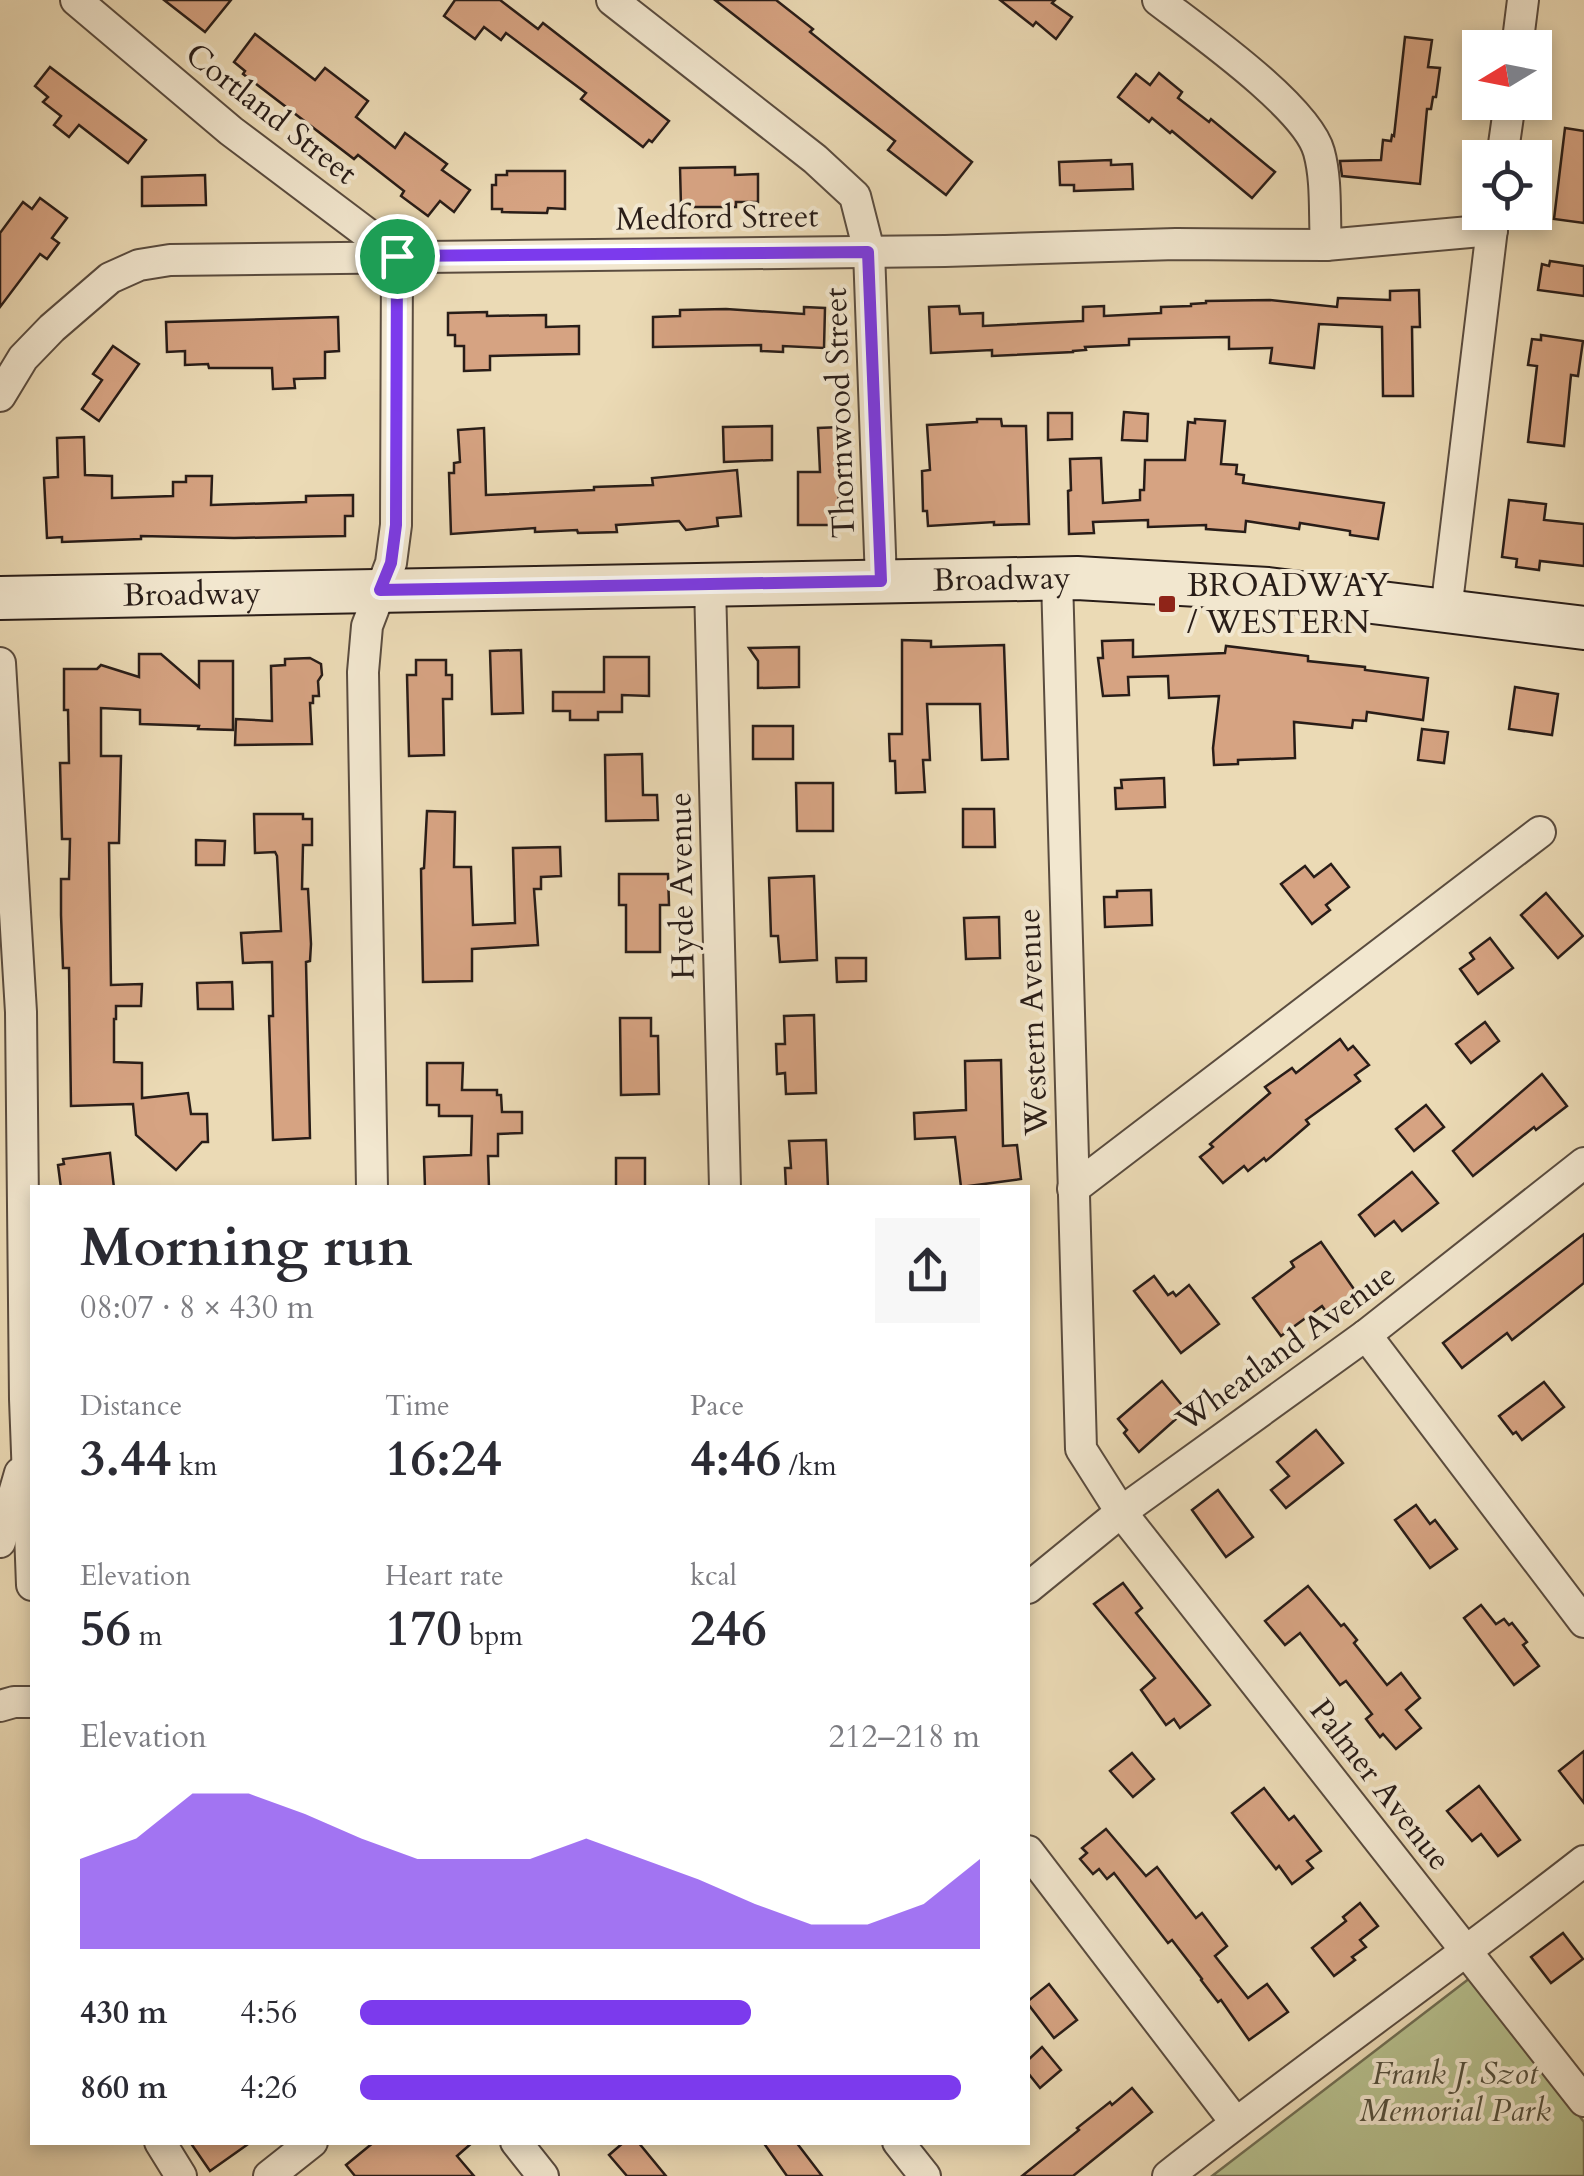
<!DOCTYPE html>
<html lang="en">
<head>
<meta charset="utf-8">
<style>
	body { margin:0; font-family:Cardo,serif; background:#f7f7f7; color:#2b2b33; height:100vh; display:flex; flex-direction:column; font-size:38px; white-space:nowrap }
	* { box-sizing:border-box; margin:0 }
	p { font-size:32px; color:#7c7c81 }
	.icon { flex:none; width:55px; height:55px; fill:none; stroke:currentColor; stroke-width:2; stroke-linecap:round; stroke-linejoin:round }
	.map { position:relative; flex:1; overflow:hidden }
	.sheet { position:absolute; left:30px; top:1185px; width:1000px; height:960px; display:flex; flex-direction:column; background:#fff; border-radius:0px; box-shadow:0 5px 15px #0003 }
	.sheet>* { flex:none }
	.needle { width:65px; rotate:260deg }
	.fabs { position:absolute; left:1462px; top:30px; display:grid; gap:20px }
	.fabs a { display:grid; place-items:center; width:90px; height:90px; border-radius:0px; background:#fff; box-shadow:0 5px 15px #0003; font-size:50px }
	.pin { position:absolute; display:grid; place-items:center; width:85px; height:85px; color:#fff; margin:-42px; border:5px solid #fff; border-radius:50%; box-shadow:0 2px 10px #0007 }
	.round { display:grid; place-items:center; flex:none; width:105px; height:105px; border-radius:0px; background:#f7f7f7 }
	.summary { display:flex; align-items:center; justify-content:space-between; height:170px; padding:0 50px }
	h1 { font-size:55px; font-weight:800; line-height:75px }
	.metrics { display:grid; grid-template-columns:repeat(3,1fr); gap:15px; height:170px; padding:10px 50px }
	.metrics div { display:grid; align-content:center }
	.metrics b { font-size:50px; font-weight:800 }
	.metrics small { font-size:28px; font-weight:400 }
	.metrics p { font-size:28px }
	.chart { height:280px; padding:20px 50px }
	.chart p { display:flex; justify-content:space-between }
	.chart svg { width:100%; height:180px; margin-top:10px; fill:#7c3aed; opacity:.7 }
	ul { padding:0 50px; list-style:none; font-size:32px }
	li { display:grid; grid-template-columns:160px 120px 1fr; align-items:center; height:75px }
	li i { height:25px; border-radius:12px; background:#7c3aed }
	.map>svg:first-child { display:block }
	.green { fill:#b6c08e; stroke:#706e53; stroke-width:2.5 }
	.building { fill:#d6a382; stroke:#291d18; stroke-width:2.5 }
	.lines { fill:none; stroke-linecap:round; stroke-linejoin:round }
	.minor-casing { stroke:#5a4c3f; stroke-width:34 }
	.secondary-casing { stroke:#291d18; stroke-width:46 }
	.minor { stroke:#f2e7cf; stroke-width:30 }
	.secondary { stroke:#f2e7cf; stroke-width:42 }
	.route-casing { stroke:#fff; stroke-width:20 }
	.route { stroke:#7c3aed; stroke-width:12 }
	.poi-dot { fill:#8f2418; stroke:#f2e7cf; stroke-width:4 }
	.labels { text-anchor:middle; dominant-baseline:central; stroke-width:8; stroke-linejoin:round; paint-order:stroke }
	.street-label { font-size:32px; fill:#291d18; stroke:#f2e7cf }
	.poi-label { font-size:32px; fill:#291d18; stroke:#f2e7cf; text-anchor:start }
	.park-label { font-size:32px; font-style:italic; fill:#534e3b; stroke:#f2e7cf }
</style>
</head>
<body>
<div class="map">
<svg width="1584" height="2176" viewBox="0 0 1584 2176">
	<rect width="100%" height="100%" fill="#ebdab5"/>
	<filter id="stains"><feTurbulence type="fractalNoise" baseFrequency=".002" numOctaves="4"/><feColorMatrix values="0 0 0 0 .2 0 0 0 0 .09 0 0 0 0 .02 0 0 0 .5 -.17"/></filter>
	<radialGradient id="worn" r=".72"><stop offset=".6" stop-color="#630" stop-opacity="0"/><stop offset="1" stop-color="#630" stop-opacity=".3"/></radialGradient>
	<path class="green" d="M1470 1978 1584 2122V2176H1212Z"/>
	<g class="building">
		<path d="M164 0H231L205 32Z"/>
		<path d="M455 0H500L538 29 543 23 669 121 652 142 649 140 643 147 581 99 586 93 506 33 501 40 484 27 475 39 444 16Z"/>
		<path d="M715 0H776L813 29 810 32 972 162 946 195 888 150 895 141Z"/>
		<path d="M1000 0H1055L1052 3 1072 17 1056 39 1036 22 1033 26Z"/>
		<path d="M255 34 315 80 325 68 368 101 356 117 395 148 405 133 447 164 442 170 470 190 454 212 440 201 428 216 401 196 404 191 358 155 354 159 243 74 245 71 234 62Z"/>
		<path d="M1405 37 1432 40 1428 67 1440 68 1436 97H1433L1431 109H1427L1420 184 1342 176 1340 161 1381 160 1383 140 1391 141 1392 135 1394 136Z"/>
		<path d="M50 67 146 140 128 163 79 125 69 137 54 125 61 116 43 102 48 97 35 86Z"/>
		<path d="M1159 73 1182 92 1178 98 1209 122 1211 119 1275 172 1252 198 1172 131 1170 133 1152 118 1149 122 1118 97 1136 74 1150 85Z"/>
		<path d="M1565 128 1584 131V223L1554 219Z"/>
		<path d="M1111 160V165L1132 164 1133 189 1074 191V185H1060L1059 162Z"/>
		<path d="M735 167V175L758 174V202H736V207H681L680 168Z"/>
		<path d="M507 171H565V209L548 208 547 213 502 212V209H492V185H496V175H507Z"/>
		<path d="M205 175 206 205 142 206V177Z"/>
		<path d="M40 198 67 218 52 238 59 243 47 259 40 254 0 307V233L23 202 32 209Z"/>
		<path d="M1550 261 1584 266V296L1538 290 1542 264 1549 266Z"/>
		<path d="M1419 290 1420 327H1412L1413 396H1383L1382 327 1319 324 1314 368 1270 363 1272 348 1229 349V337L1129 339V345L1085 347 1086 350 1073 351V352L992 356V350L931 353 929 307 959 306 960 314 983 313V326L1083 321V307L1104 306V316L1161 313V307L1191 306V304L1206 303V301L1270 300 1337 307 1338 298 1390 300V291Z"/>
		<path d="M804 307 825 308 824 348 783 346V352L761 351V345L653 347V317L680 316V310L726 309 804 314Z"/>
		<path d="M487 312V316L546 315V327L579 326V354L490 356V370L464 371V346H455V335H448V313Z"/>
		<path d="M338 317 339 351 325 352V378L294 379 295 388 273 389 272 368H209L208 364 185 365V351L167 352 166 322Z"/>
		<path d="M1541 335 1583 341 1578 376 1571 375 1564 446 1528 442 1537 366 1528 365 1532 339 1541 340Z"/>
		<path d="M113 346 139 364 99 421 82 409 102 380 93 374Z"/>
		<path d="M1124 412 1148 414 1147 441 1122 440Z"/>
		<path d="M1048 413H1072V439L1048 440Z"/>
		<path d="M977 419H1001L1002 426H1026L1029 524 994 525V522L928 526 927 511H923L922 471 930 470 927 425 977 422Z"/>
		<path d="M1195 419 1225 421 1221 464 1237 465 1236 474 1244 475 1243 483 1384 503 1378 539 1350 535V531L1300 523 1299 529 1246 521 1245 532 1206 529V525L1148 527V520L1093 522 1094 533 1069 534 1068 491 1071 490 1070 459 1101 458 1103 503 1140 500V490H1144L1145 460H1185L1188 422 1195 423Z"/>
		<path d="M772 426V460L724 462 723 427Z"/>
		<path d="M841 427 838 517H831V525H798V472H820L818 428Z"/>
		<path d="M484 428 486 495 594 490V487L653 485 652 478 737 470 741 516 717 518 718 526 686 530 679 521 616 525 617 532 578 533 577 530 535 532V528L451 534 449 473H454V463L460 462 458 430Z"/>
		<path d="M84 437 85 475 112 476V498L173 496V482H186V476H212L211 505 306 502V496L353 495V516H345V536L234 538 141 536V539L62 542V537L47 538 44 478 58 477 57 438Z"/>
		<path d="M1509 500 1546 504 1544 520 1584 524V566L1540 561 1539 570 1516 567 1517 559 1502 557Z"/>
		<path d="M902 640 931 641V647L1004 645 1008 759 982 760 980 704H927L930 760H923L925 792 896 793 895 761H890L889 734H902Z"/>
		<path d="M1133 640V657L1225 653 1226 646 1308 656V661L1365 667V670L1428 678 1423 720 1367 712 1366 721 1353 720 1352 728 1294 722 1295 758 1238 760V764L1214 765 1213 748 1219 696 1169 698 1168 676 1128 677 1129 695 1103 696 1098 658H1103L1102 641Z"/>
		<path d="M799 647V687L758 688V661L749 648Z"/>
		<path d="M521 650 523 713 492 714 490 651Z"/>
		<path d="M139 654H161L199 687V661H233V730L198 729 199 726 140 724V710L101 708V756H121L119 843H109L111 985 142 984 141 1006H116V1019H114V1062L142 1063V1098L188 1093 191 1114H207L208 1142H202L176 1170 136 1135 133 1104 71 1106 69 968H63L61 915V879H69L70 839H62L60 763H69L68 710H64V669H97L101 665 139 677Z"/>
		<path d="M604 657H649V696L622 695V712H598V720H570V711H553V692H604Z"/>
		<path d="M310 658 321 664 322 675 318 681 319 696H313V703H310L312 744 235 745 236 719 272 721 271 666 285 665V659Z"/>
		<path d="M416 660H446V675H452V699H443L444 755 409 756 407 675H416Z"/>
		<path d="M1515 687 1558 694 1552 735 1509 729Z"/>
		<rect x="753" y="726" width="40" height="33"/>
		<path d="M1422 729 1448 732 1444 763 1418 760Z"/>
		<path d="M642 754 643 795H657L658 820 606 821 605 755Z"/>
		<path d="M1164 778 1165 807 1116 809 1115 788H1122L1121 780Z"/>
		<path d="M796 783H833V831H797Z"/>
		<path d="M963 809H994L995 847H963Z"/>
		<path d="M427 811 455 812 454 867H471L473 925 515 923 513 848 560 847 561 876 541 877V889H534L538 945 472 949V981L423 982 421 869 424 868Z"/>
		<path d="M254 814H303V819H312V845H303L302 889H308L311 944 310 961 306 962 310 1138 273 1140 269 1016H273L272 962 243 963 241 933 281 931 277 856 275 852 255 853Z"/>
		<path d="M196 840 225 841 224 865H196Z"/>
		<path d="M1331 864 1349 887 1326 905 1330 910 1312 924 1281 884 1305 866 1314 877Z"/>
		<path d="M619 874H668L669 905H660V952H626V905H619Z"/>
		<path d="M814 876 817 960 780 962 778 936H771L769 878Z"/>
		<path d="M1151 890 1152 925 1105 927 1104 897H1117V891Z"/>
		<path d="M1546 893 1583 936 1558 958 1521 915Z"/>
		<path d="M999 917 1000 958 966 959 964 918Z"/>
		<path d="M1490 938 1513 968 1478 994 1460 969 1474 959 1470 953Z"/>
		<path d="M836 958H866V981L837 982Z"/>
		<path d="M232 982 233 1009H198L197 983Z"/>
		<path d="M814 1015 816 1093 786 1094 785 1073 777 1074 776 1044H785L784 1016Z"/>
		<path d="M620 1018H651V1036H658L659 1094 621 1095Z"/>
		<path d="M1485 1022 1499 1041 1471 1063 1456 1044Z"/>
		<path d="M1340 1039 1348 1050 1353 1046 1369 1065 1355 1075 1360 1081 1306 1120 1309 1124 1266 1161 1264 1158 1248 1171 1244 1166 1223 1183 1200 1157 1213 1147 1210 1144 1270 1093 1265 1087 1292 1068 1296 1073Z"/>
		<path d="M1001 1060 1003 1146 1017 1145 1021 1179 961 1187 955 1137 915 1139 914 1113 966 1110 965 1061Z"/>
		<path d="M427 1063H463L462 1090H497V1095H501L502 1112H522V1133L498 1134V1156H488L489 1188H425L424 1157 471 1155 472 1116H439V1105H427Z"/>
		<path d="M1542 1074 1567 1106 1536 1130 1534 1127 1473 1176 1453 1151Z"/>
		<path d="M1426 1105 1444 1127 1414 1151 1396 1129Z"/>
		<path d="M826 1140 828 1188H786L785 1168H791L789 1141Z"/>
		<path d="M110 1153 114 1188H61L58 1165 64 1164 63 1159Z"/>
		<rect x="616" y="1158" width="29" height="30"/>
		<path d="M1412 1172 1438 1203 1402 1231 1394 1221 1375 1236 1359 1215Z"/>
		<path d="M1584 1234V1283L1512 1340 1507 1333 1462 1368 1443 1343Z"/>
		<path d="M1321 1242 1356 1292 1327 1313 1322 1306 1281 1336 1253 1298 1294 1267 1291 1262Z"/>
		<path d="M1154 1276 1168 1295 1173 1292 1176 1296 1189 1285 1219 1324 1181 1353 1134 1291Z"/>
		<path d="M1162 1381 1186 1410 1139 1452 1124 1433 1127 1430 1118 1419Z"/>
		<path d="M1544 1382 1564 1407 1522 1440 1516 1432 1513 1434 1499 1416Z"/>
		<path d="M1316 1430 1343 1463 1286 1508 1271 1490 1289 1476 1277 1462Z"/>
		<path d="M1218 1490 1253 1537 1226 1557 1192 1510Z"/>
		<path d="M1416 1505 1430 1524 1435 1520 1457 1549 1430 1568 1395 1520Z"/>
		<path d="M1123 1583 1142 1608 1136 1613 1210 1705 1180 1728 1174 1719 1166 1725 1141 1690 1155 1678 1094 1604Z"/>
		<path d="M1308 1586 1341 1626 1344 1624 1357 1640 1354 1643 1387 1685 1401 1673 1420 1698 1406 1710 1421 1728 1396 1749 1383 1734 1380 1737 1366 1719 1372 1714 1346 1681 1340 1685 1300 1633 1285 1645 1265 1621Z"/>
		<path d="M1481 1605 1496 1624 1504 1619 1509 1625 1512 1623 1527 1642 1523 1645 1539 1666 1514 1685 1464 1618Z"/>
		<path d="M1584 1751V1803L1559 1771Z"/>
		<path d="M1132 1753 1154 1779 1133 1797 1110 1771Z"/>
		<path d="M1479 1786 1520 1840 1498 1856 1481 1834 1472 1841 1447 1811Z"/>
		<path d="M1264 1788 1289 1820 1294 1816 1321 1851 1307 1861 1313 1868 1292 1884 1279 1866 1276 1869 1232 1813Z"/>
		<path d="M1106 1829 1146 1876 1157 1867 1196 1918 1202 1913 1227 1946 1215 1956 1248 1998 1267 1984 1288 2012 1249 2040 1221 2000 1218 2002 1201 1980 1202 1979 1172 1940 1168 1943 1114 1873 1107 1879 1099 1869 1093 1874 1080 1859 1087 1853 1082 1848Z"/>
		<path d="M1360 1903 1378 1926 1360 1940 1366 1947 1352 1957 1355 1960 1334 1976 1312 1948 1346 1921 1343 1917Z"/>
		<path d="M1563 1933 1583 1959 1551 1983 1531 1957Z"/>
		<path d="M1049 1984 1077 2020 1054 2038 1028 2004V2001Z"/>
		<path d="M1042 2047 1061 2070 1040 2088 1028 2073V2060Z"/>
		<path d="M1132 2088 1152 2112 1073 2176H1022L1079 2130 1077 2128 1110 2102 1112 2105Z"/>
		<path d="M190 2142H251L210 2171Z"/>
		<path d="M374 2142H473L457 2156 474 2176H355L346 2165Z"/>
		<path d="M624 2142H638L666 2176H627L609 2155Z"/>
		<path d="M763 2142H796L822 2176H787Z"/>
	</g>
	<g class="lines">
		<defs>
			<g id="minor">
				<path d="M76 0 231 131 397 256 396 525 391 563 367 626 363 672 372 1188"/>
				<path d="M612 0 815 159 855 196 869 251 881 581"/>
				<path d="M1158 0C1197 30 1307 107 1319 152 1327 181 1324 215 1326 245"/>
				<path d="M1517 48 1523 0"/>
				<path d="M1502 158 1510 102"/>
				<path d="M0 396 23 358 52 328 110 278 139 265 170 260 945 251 1176 244 1326 245 1492 230"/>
				<path d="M1057 578 1081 1449 1121 1512 1584 2101"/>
				<path d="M710 584 725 1188"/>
				<path d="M1446 611 1494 212"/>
				<path d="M0 663 21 1012 25 1399 32 1585"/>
				<path d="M1073 1189 1540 832"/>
				<path d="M1366 1335 1584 1622"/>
				<path d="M0 1542 20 1473"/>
				<path d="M1028 1588 1121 1512 1366 1335 1584 1163"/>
				<path d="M0 1706 14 1702H32"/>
				<path d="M1028 1851 1236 2123"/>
				<path d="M160 2142 181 2176"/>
				<path d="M516 2142 543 2176"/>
				<path d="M898 2142 925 2176"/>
				<path d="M269 2176 312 2142"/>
				<path d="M1168 2176C1305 2068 1447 1968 1584 1861"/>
			</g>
			<g id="secondary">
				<path id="s1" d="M0 598 1077 578 1268 589 1584 628"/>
			</g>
		</defs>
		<use href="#minor" class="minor-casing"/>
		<use href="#secondary" class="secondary-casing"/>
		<use href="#minor" class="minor"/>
		<use href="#secondary" class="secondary"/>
	</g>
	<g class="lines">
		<defs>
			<path id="route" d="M868 252 881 581 380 590 391 563 396 525 397 256Z"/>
		</defs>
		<use href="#route" class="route-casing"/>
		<use href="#route" class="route"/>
	</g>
	<rect class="poi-dot" x="1157" y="594" width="20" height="20" rx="5"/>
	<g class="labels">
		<g class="street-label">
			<text transform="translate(271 114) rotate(38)">Cortland Street</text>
			<text transform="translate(717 218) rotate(-1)">Medford Street</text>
			<text transform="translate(840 413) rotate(-92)">Thornwood Street</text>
			<text stroke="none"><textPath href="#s1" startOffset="1002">Broadway</textPath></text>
			<text stroke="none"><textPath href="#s1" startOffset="192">Broadway</textPath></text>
			<text transform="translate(682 886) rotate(-91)">Hyde Avenue</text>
			<text transform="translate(1033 1022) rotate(-92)">Western Avenue</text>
			<text transform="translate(1286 1348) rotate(-36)">Wheatland Avenue</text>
			<text transform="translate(1380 1785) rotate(52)">Palmer Avenue</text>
		</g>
		<g class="poi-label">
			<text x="1187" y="586">BROADWAY<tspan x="1187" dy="37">/ WESTERN</tspan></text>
		</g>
		<g class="park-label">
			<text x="1455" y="2074">Frank J. Szot<tspan x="1455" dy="37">Memorial Park</tspan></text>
		</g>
	</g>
	<rect width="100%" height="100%" filter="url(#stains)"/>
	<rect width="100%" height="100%" fill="url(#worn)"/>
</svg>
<div class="fabs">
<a><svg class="needle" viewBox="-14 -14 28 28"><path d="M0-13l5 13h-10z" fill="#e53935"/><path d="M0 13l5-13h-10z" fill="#7c7c81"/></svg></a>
<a><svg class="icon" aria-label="locate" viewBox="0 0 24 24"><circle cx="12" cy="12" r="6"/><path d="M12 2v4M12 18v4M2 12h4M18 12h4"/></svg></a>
</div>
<div class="pin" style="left:397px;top:256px;background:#1e9e55"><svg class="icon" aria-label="arrive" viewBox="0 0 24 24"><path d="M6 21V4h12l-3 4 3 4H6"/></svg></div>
<section class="sheet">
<div class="summary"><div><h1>Morning run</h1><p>08:07 · 8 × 430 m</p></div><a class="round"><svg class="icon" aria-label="share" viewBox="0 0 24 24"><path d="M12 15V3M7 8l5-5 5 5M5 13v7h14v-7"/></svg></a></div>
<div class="metrics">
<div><p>Distance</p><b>3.44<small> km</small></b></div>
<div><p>Time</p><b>16:24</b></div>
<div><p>Pace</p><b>4:46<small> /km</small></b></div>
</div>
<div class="metrics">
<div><p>Elevation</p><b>56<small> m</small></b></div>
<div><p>Heart rate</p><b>170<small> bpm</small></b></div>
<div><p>kcal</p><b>246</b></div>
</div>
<div class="chart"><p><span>Elevation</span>212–218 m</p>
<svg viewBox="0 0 160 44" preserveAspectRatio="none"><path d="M0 44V22L10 17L20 6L30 6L40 11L50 17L60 22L70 22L80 22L90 17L100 22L110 27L120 33L130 38L140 38L150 33L160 22V44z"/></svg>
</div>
<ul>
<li><b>430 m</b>4:56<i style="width:63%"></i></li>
<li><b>860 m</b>4:26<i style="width:97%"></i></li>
</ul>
</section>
</div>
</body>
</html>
